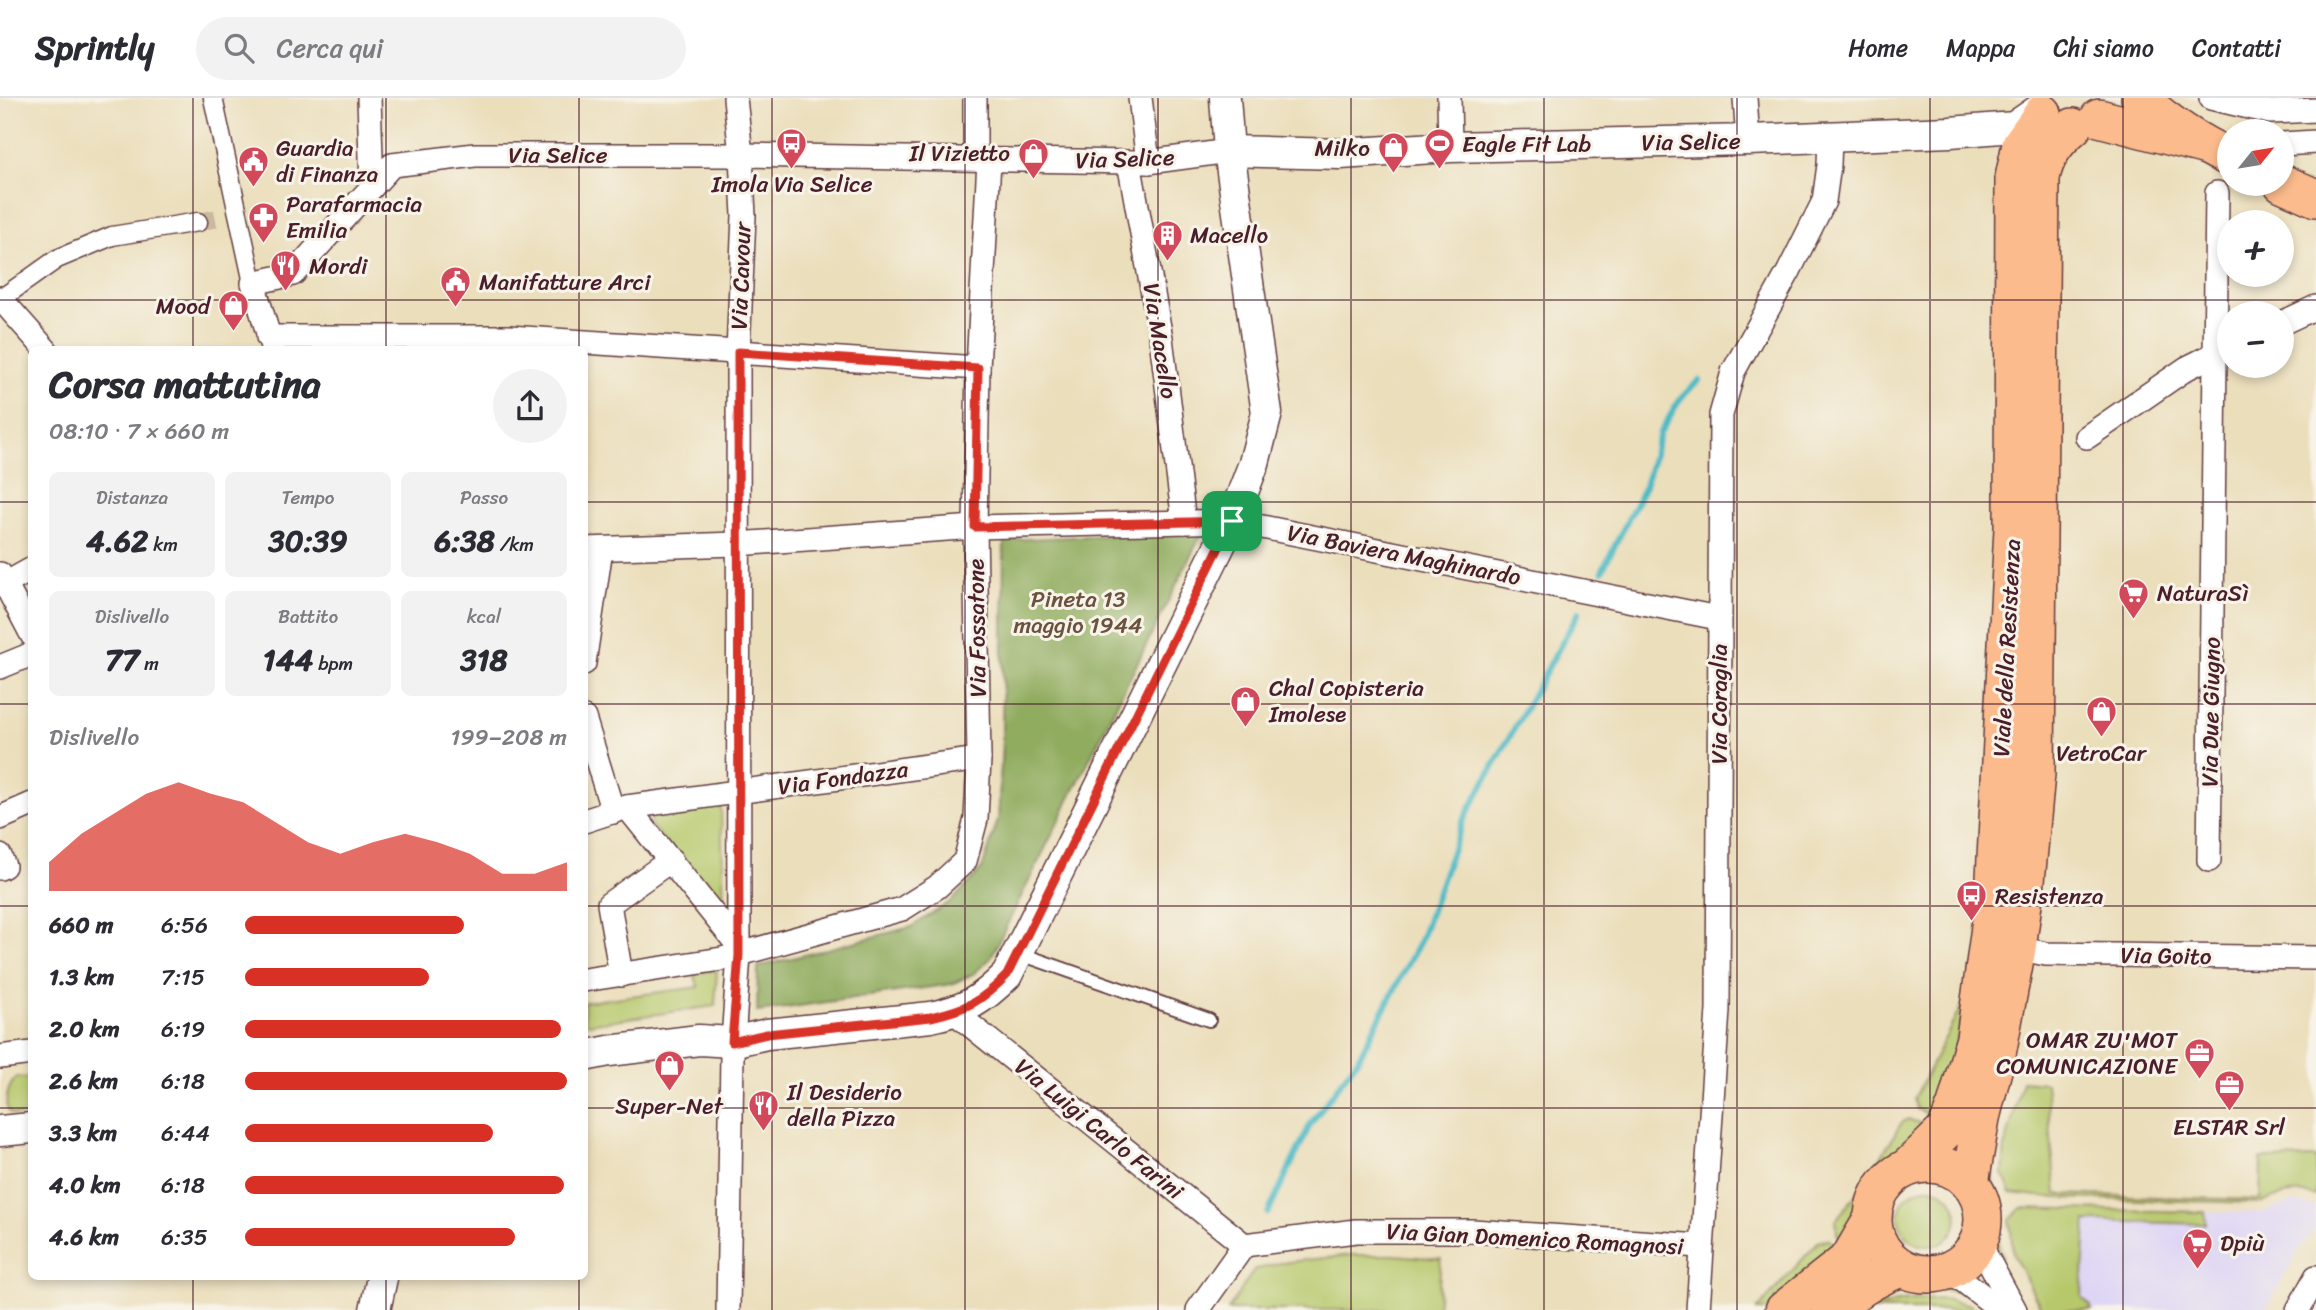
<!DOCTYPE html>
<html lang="it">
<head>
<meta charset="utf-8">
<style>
	body { margin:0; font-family:Sriracha,sans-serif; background:#f2f2f3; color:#2b2b33; height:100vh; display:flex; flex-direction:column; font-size:26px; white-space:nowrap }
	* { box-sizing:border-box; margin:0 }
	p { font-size:23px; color:#7c7c81 }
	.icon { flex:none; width:38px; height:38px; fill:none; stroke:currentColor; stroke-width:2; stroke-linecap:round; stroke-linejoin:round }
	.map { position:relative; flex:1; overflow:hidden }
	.drawer { position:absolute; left:28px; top:248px; width:560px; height:934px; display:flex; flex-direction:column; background:#fff; border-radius:10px; box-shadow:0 4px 10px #0003 }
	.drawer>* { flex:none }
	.needle { width:46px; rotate:60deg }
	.buttons { position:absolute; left:2217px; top:21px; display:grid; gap:14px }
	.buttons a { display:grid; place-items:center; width:77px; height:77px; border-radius:50%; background:#fff; box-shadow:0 4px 10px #0003; font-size:35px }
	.pin { position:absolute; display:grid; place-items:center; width:60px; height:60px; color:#fff; margin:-30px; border-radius:14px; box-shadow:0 4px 10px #0006 }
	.round { display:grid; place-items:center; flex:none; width:74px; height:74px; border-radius:37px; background:#f2f2f3 }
	.headline { display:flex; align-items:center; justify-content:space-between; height:119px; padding:0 21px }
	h1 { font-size:38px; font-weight:800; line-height:52px }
	.figures { display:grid; grid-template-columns:repeat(3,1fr); gap:10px; height:119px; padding:7px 21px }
	.figures div { display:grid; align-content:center; border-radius:10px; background:#f2f2f3; text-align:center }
	.figures b { font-size:30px; font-weight:800 }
	.figures small { font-size:19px; font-weight:400 }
	.figures p { font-size:19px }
	.chart { height:196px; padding:14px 21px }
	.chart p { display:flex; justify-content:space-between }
	.chart svg { width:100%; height:126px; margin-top:7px; fill:#d93025; opacity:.7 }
	ul { padding:0 21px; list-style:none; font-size:23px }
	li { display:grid; grid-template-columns:112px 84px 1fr; align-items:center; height:52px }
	li i { height:18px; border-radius:9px; background:#d93025 }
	header { display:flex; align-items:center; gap:42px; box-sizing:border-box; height:98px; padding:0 35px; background:#fff; border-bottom:2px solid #e1e1e2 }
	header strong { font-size:33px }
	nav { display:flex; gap:38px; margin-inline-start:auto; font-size:24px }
	.search { width:490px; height:63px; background:#f2f2f3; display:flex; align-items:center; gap:18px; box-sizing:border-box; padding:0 24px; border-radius:38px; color:#7c7c81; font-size:26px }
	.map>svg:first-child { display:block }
	.built { fill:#ded5f5 }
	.green { fill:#b6c86b; stroke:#80744b; stroke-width:2 }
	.forest { fill:#90ac5f; stroke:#6d6645; stroke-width:2 }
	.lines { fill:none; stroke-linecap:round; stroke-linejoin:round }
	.stream { stroke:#4cbac6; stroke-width:6 }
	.pedestrian-tunnel { stroke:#cbb89e; stroke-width:18; stroke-dasharray:18 9; stroke-linecap:butt }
	.service-casing { stroke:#623c41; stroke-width:16 }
	.pedestrian-casing { stroke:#623c41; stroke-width:21 }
	.minor-casing { stroke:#623c41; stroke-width:26 }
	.tertiary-casing { stroke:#623c41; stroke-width:33 }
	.primary-casing { stroke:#623c41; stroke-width:40 }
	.service { stroke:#fff; stroke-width:12 }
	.pedestrian { stroke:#fff; stroke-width:18 }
	.minor { stroke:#fff; stroke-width:23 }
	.tertiary { stroke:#fff; stroke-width:30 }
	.primary { stroke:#fbbb8d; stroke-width:37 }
	.route-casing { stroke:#fff; stroke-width:14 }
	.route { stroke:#d93025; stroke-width:9 }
	.grid { fill:none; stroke:#4a1f2b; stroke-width:2; stroke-opacity:0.55 }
	.labels { text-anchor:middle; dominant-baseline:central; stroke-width:6; stroke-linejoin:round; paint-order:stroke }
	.street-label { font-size:23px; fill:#4a1f2b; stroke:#f7f3e8 }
	.poi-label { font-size:23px; fill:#4a1f2b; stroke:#f7f3e8; text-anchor:start }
	.park-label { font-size:23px; fill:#6a523e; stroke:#f7f3e8 }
</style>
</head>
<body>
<header>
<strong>Sprintly</strong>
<div class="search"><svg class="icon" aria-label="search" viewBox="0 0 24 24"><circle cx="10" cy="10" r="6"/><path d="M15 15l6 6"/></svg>Cerca qui</div>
<nav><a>Home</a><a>Mappa</a><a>Chi siamo</a><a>Contatti</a></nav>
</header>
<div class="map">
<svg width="2316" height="1212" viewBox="0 0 2316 1212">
	<rect width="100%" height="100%" fill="#f7f3e8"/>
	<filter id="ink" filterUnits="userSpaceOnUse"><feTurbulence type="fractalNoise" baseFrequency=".0143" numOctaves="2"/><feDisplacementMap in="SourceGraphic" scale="14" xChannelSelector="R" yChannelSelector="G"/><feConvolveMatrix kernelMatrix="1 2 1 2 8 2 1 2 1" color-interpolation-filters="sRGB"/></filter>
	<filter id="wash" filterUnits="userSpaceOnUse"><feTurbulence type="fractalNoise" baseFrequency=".00686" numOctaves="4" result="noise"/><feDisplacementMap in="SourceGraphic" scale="28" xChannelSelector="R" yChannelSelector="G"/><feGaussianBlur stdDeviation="1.57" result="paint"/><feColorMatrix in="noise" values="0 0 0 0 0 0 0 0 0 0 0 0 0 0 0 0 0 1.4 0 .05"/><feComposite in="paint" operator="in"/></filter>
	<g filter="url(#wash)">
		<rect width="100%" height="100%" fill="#ebdebb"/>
		<path class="built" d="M2293 1104 2316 1109V1130L2301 1148 2265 1212H2042L2013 1156 2010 1122 2021 1110 2260 1115Z"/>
		<g class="green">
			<path d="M717 707 721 711 724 809H716L651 727 650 719Z"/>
			<path d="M1973 871 1939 1022 1917 1011 1914 1001 1964 903Z"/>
			<path d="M717 872 715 908 588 926 585 923 584 904 699 889 693 875Z"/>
			<path d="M17 979 31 981V1017C26 1017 19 1018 14 1017 0 1012 8 987 17 979Z"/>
			<path d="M2022 983 2046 985 2056 1096 2260 1102 2261 1061 2316 1060V1098C2296 1092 2281 1097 2262 1105L2057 1100 2011 1095 2003 1076 2005 1049Z"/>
			<path d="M1908 1021 1933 1030 1881 1072 1874 1081 1847 1147 1837 1136 1836 1122 1868 1081 1902 1024Z"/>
			<path d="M1991 1067 2000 1115 1999 1147 2003 1158 1999 1161C1992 1144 1995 1128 1994 1111 1992 1091 1986 1090 1991 1067Z"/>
			<circle cx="1928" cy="1119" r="29"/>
			<path d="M2021 1110 2205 1114 2206 1126 2086 1123 2082 1199 2091 1208V1212H2042L2013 1156 2010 1122Z"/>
			<path d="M1829 1141 1838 1156 1767 1212H1757L1818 1144Z"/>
			<path d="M1351 1157H1394L1441 1161 1437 1212H1228L1254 1172 1280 1165Z"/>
			<path d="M1915 1183H1937L1964 1194 1904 1190 1887 1194 1893 1184Z"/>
			<path d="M1948 1201 1970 1207 1975 1212H1876C1897 1199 1924 1202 1948 1201Z"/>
		</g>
		<path class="forest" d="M1203 433 990 861 973 876 952 886 757 914 758 869 911 829 953 802 982 771 998 722 1002 645 1004 442Z"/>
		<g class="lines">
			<g class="stream">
				<path d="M1602 473 1645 388 1660 335 1680 301 1699 282"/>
				<path d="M1268 1115 1311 1025 1358 961 1420 843 1463 723 1579 514"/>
			</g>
		</g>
	</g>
	<g filter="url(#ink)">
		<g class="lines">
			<path class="pedestrian-tunnel" d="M198 124 223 119"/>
			<defs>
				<path id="service" d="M1018 855 1209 922"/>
				<g id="pedestrian">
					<path d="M213 0 253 185"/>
					<path d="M2 200 57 161 112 138 198 124"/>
				</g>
				<g id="minor">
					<path d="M369 0 372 89"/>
					<path d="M1140 0 1148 64"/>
					<path d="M1449 0 1450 49"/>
					<path d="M1745 0 1748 42"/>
					<path d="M2211 0 2270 14 2316 12"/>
					<path d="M2282 46 2316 44"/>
					<path d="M975 60V0"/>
					<path d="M1129 64 1161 240 1184 424"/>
					<path d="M0 200 46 252"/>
					<path d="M2282 225 2316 209"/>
					<path d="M268 239H509L978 270"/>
					<path d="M273 252 253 185 293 176 392 67 475 57H741L1129 64H1148L1229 53"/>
					<path d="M2087 339 2187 270 2227 250"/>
					<path d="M584 451 737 446 975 429 1232 423 1718 520"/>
					<path d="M0 476 32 537"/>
					<path d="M5 486 32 471"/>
					<path d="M584 565 601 451"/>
					<path d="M0 569 32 556"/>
					<path d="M584 620 613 714"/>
					<path d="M627 709 738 847"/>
					<path d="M0 720 32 706"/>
					<path d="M584 723 627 709 979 661"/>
					<path d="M0 758 4 768 0 770"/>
					<path d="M2209 762 2217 95"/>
					<path d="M2017 850 2046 856 2316 860"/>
					<path d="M621 877 609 806 671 762"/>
					<path d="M584 882 722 861 902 811 937 789 965 763 976 721 979 661 975 429 978 270 989 62"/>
					<path d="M954 914 1244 1147"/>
					<path d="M0 959 32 955"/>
					<path d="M1982 1134 1985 1156 2015 1212"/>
					<path d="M1244 1147 1356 1133H1472L1701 1148"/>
					<path d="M1938 1176 1961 1181 2001 1212"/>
					<path d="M728 1212 732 957 739 857 738 254 744 118 741 57 735 0"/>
					<path d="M1198 1212 1244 1147"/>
					<path d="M1698 1212 1718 912 1721 317 1733 274 1789 173 1824 103 1829 67 1830 39"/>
					<path d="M2298 1212 2316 1179"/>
				</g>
				<g id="tertiary">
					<path d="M1229 53 1340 56 1450 49 1748 42 1950 34 2014 29 2040 11"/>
					<path d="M584 958 609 953 699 942 732 944 767 936 931 919C967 911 981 903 1007 877L1232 423 1254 365 1267 315 1229 53 1225 0"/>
					<path d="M0 1033 32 1030"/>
					<path d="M375 1212 382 1180"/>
				</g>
				<g id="primary">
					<path d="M2140 0C2166 25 2197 44 2230 60"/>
					<path d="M2099 20 2203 47"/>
					<path d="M2282 85 2316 100"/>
					<circle cx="1928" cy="1121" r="55"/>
					<path d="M1907 1070 1946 1032 1956 1007 1975 940 1994 799 2013 430 2014 80 2021 46 2043 15"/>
					<path d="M1970 1085 1981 1020 1997 956 2017 850 2026 783 2036 676 2041 81C2044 59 2056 43 2073 29"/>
					<path d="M1784 1212 1849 1161 1872 1122"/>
					<path d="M1831 1212C1853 1195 1875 1179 1902 1170"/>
				</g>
			</defs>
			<use href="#service" class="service-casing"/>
			<use href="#pedestrian" class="pedestrian-casing"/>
			<use href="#minor" class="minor-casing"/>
			<use href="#tertiary" class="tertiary-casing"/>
			<use href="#primary" class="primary-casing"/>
			<use href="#service" class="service"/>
			<use href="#pedestrian" class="pedestrian"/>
			<use href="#minor" class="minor"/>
			<use href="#tertiary" class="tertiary"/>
			<use href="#primary" class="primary"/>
		</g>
	</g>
	<g class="lines" filter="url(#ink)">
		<defs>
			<path id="route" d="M738 254 978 270 975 429 1232 423 1007 877C982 903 967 911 931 919L767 936 732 944 739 857Z"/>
		</defs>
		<use href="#route" class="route-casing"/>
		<use href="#route" class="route"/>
	</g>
	<path class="grid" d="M193 0V252M386 0V252M579 0V252M772 0V1212M965 0V1212M1158 0V1212M1351 0V1212M1544 0V1212M1737 0V1212M1930 0V1212M2123 0V1212M0 202H2316M0 404H32M584 404H2316M0 606H32M584 606H2316M0 808H32M584 808H2316M0 1010H32M584 1010H2316M193 1180V1212M386 1180V1212M579 1180V1212"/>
	<defs>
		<symbol id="bus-pin" viewBox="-11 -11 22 30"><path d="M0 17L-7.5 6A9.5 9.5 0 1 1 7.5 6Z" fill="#d1495b" stroke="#f7f3e8"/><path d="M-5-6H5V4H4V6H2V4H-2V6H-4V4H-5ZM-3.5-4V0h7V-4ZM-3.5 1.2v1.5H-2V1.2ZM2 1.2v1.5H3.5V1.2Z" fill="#fff"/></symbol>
		<symbol id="stadium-pin" viewBox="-11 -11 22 30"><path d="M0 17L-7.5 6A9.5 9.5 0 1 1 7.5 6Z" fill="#d1495b" stroke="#f7f3e8"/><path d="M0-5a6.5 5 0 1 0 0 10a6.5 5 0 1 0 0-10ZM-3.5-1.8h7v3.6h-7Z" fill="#fff"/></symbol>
		<symbol id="shop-pin" viewBox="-11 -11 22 30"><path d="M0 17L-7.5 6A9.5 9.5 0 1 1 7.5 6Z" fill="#d1495b" stroke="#f7f3e8"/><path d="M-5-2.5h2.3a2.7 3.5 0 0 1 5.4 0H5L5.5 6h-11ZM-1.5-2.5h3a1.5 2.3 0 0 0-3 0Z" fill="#fff"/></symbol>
		<symbol id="civic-pin" viewBox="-11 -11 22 30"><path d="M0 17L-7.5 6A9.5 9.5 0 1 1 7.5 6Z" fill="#d1495b" stroke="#f7f3e8"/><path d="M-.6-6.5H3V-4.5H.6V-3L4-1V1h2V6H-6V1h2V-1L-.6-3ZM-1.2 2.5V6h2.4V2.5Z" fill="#fff"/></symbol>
		<symbol id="pharmacy-pin" viewBox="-11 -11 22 30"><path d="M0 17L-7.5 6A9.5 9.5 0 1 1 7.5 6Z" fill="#d1495b" stroke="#f7f3e8"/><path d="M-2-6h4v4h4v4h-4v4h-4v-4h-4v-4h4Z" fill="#fff"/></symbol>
		<symbol id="building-pin" viewBox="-11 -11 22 30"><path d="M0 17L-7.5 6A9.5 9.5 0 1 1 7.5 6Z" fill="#d1495b" stroke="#f7f3e8"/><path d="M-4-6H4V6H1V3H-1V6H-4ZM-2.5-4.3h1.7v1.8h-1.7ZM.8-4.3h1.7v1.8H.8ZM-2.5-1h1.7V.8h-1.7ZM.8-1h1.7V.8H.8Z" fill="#fff"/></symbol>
		<symbol id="restaurant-pin" viewBox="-11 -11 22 30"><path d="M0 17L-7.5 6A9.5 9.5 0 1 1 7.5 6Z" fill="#d1495b" stroke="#f7f3e8"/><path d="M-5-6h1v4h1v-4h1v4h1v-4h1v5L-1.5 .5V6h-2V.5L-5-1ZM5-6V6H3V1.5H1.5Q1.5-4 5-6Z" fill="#fff"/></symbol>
		<symbol id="supermarket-pin" viewBox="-11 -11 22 30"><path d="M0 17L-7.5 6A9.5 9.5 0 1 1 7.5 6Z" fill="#d1495b" stroke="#f7f3e8"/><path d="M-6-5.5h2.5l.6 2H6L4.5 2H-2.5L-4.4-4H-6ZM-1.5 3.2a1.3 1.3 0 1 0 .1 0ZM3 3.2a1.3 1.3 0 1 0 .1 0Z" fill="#fff"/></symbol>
		<symbol id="office-pin" viewBox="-11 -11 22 30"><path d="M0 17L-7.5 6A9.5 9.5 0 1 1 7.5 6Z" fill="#d1495b" stroke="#f7f3e8"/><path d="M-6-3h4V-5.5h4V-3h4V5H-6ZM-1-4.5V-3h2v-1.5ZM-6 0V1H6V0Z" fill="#fff"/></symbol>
	</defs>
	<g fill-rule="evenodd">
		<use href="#bus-pin" x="774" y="28" width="35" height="47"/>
		<use href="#stadium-pin" x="1422" y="28" width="35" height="47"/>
		<use href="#shop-pin" x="1376" y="32" width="35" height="47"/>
		<use href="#shop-pin" x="1016" y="38" width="35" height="47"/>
		<use href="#civic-pin" x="236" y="46" width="35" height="47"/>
		<use href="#pharmacy-pin" x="246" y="102" width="35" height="47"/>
		<use href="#building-pin" x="1150" y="120" width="35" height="47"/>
		<use href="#restaurant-pin" x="268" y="150" width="35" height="47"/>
		<use href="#civic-pin" x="438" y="166" width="35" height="47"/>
		<use href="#shop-pin" x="216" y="190" width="35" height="47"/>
		<use href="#supermarket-pin" x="2116" y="478" width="35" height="47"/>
		<use href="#shop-pin" x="1228" y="586" width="35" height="47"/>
		<use href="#shop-pin" x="2084" y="596" width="35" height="47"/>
		<use href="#bus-pin" x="1954" y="780" width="35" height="47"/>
		<use href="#office-pin" x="2182" y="938" width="35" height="47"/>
		<use href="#shop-pin" x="652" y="950" width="35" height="47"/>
		<use href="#office-pin" x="2212" y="970" width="35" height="47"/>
		<use href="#restaurant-pin" x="746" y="990" width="35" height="47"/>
		<use href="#supermarket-pin" x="2180" y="1128" width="35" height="47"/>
	</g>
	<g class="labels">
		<g class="street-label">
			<text transform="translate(1691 44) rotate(-1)">Via Selice</text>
			<text x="558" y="57">Via Selice</text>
			<text transform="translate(1125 61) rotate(-2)">Via Selice</text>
			<text transform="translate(741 178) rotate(-88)">Via Cavour</text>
			<text transform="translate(1160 243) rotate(81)">Via Macello</text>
			<text transform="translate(1404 457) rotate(11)">Via Baviera Maghinardo</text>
			<text transform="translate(977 530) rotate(-91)">Via Fossatone</text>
			<text transform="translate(2007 550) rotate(-87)">Viale della Resistenza</text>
			<text transform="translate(1719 606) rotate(-90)">Via Coraglia</text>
			<text transform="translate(2211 614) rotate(-89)">Via Due Giugno</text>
			<text transform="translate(843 680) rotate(-8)">Via Fondazza</text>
			<text transform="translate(2166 858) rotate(1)">Via Goito</text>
			<text transform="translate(1099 1031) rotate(39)">Via Luigi Carlo Farini</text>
			<text transform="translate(1535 1141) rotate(3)">Via Gian Domenico Romagnosi</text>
		</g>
		<g class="poi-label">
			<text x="1462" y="46">Eagle Fit Lab</text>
			<text x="276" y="50">Guardia<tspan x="276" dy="26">di Finanza</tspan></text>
			<text x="1370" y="50" text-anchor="end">Milko</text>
			<text x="1010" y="55" text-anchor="end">Il Vizietto</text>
			<text x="792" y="86" text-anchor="middle">Imola Via Selice</text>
			<text x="286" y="106">Parafarmacia<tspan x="286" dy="26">Emilia</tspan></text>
			<text x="1190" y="137">Macello</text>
			<text x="309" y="168">Mordi</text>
			<text x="479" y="184">Manifatture Arci</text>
			<text x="210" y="208" text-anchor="end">Mood</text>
			<text x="2157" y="495">NaturaSì</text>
			<text x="1269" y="590">Chal Copisteria<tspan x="1269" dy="26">Imolese</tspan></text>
			<text x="2101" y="655" text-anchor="middle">VetroCar</text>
			<text x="1995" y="798">Resistenza</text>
			<text x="2177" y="942" text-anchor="end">OMAR ZU'MOT<tspan x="2177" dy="26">COMUNICAZIONE</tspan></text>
			<text x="787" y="994">Il Desiderio<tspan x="787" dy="26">della Pizza</tspan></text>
			<text x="669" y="1008" text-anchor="middle">Super-Net</text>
			<text x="2229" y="1029" text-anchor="middle">ELSTAR Srl</text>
			<text x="2220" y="1145">Dpiù</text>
		</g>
		<g class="park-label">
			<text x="1078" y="501">Pineta 13<tspan x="1078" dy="26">maggio 1944</tspan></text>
		</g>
	</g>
</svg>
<div class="buttons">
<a><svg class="needle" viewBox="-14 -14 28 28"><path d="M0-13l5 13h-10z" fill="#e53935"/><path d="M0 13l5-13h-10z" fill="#7c7c81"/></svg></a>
<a>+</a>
<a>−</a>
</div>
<div class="pin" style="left:1232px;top:423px;background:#1e9e55"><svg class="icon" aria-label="arrive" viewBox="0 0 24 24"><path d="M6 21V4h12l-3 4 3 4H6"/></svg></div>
<section class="drawer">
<div class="headline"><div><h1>Corsa mattutina</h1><p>08:10 · 7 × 660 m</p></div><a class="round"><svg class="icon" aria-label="share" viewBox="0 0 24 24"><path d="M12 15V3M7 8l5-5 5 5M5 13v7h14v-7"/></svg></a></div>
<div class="figures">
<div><p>Distanza</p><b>4.62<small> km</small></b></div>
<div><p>Tempo</p><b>30:39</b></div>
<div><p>Passo</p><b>6:38<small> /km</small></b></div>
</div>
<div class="figures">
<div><p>Dislivello</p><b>77<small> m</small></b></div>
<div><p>Battito</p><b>144<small> bpm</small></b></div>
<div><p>kcal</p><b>318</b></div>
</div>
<div class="chart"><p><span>Dislivello</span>199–208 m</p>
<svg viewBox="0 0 160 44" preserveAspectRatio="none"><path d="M0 44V34L10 24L20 17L30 10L40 6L50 10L60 13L70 20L80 27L90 31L100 27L110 24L120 27L130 31L140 38L150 38L160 34V44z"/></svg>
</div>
<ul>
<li><b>660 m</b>6:56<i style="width:68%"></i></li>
<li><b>1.3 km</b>7:15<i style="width:57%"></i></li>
<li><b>2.0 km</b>6:19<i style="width:98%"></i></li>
<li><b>2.6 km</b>6:18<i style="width:100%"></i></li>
<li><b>3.3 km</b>6:44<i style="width:77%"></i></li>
<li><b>4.0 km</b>6:18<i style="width:99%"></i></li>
<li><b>4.6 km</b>6:35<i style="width:84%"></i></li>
</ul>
</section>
</div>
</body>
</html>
